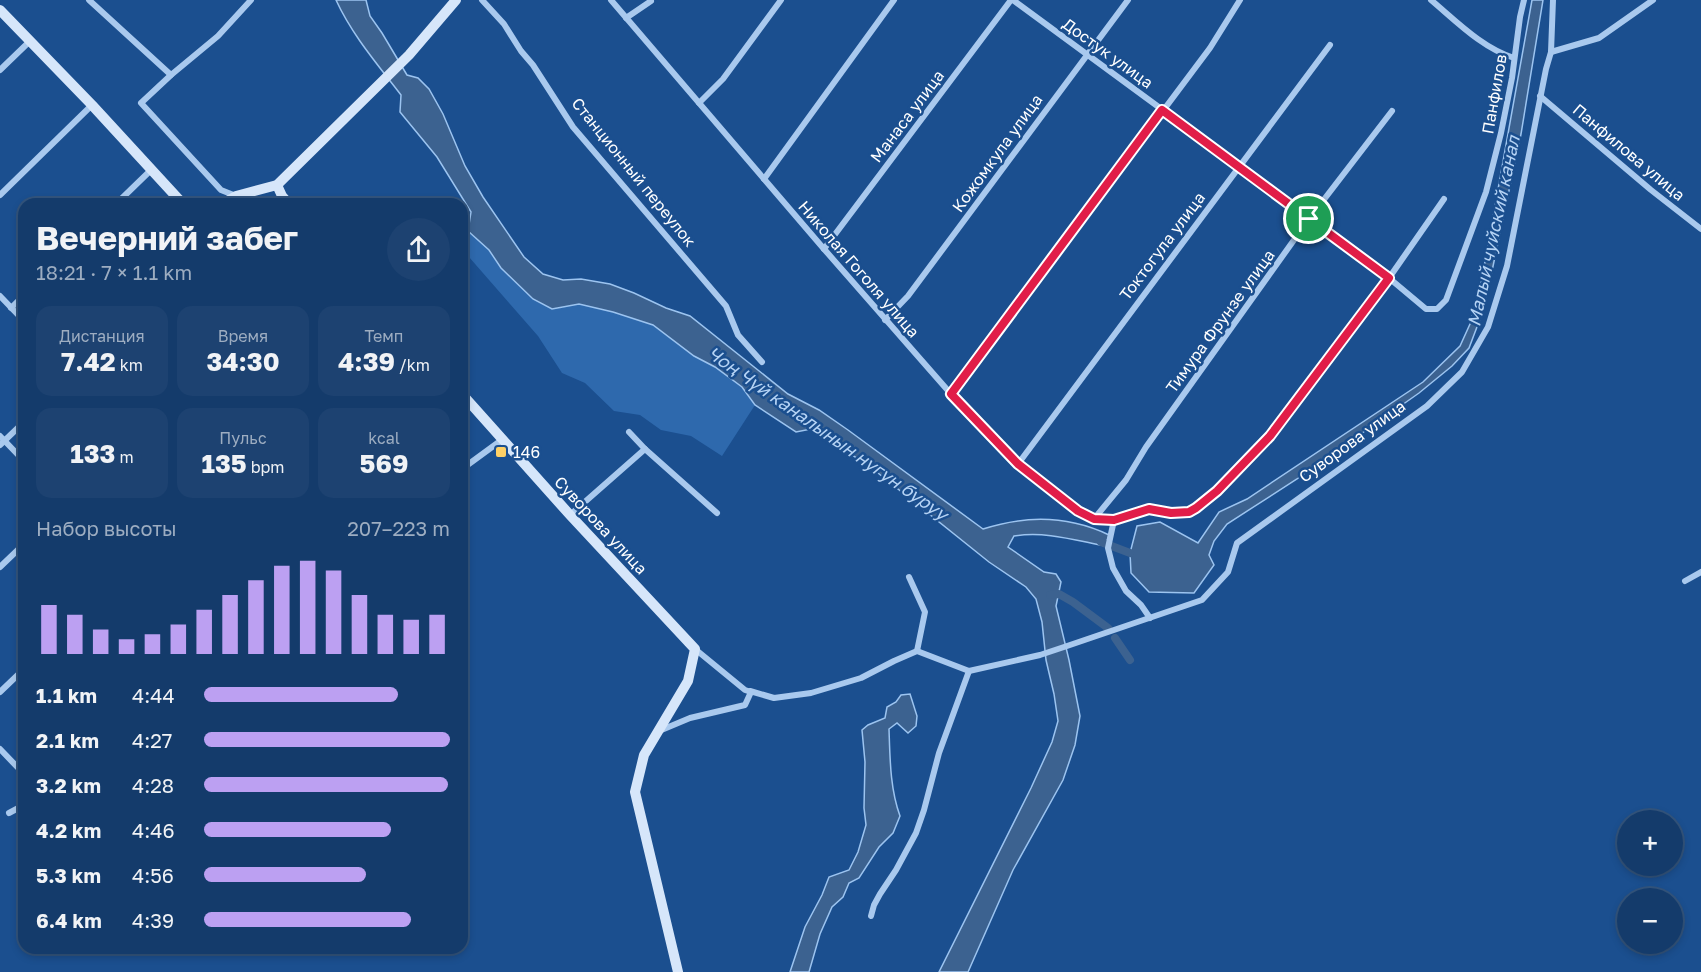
<!DOCTYPE html>
<html lang="ru">
<head>
<meta charset="utf-8">
<style>
	body { margin:0; font-family:"Golos Text",sans-serif; background:#1d4271; color:#f1f3f6; height:100vh; display:flex; flex-direction:column; font-size:22px; white-space:nowrap }
	* { box-sizing:border-box; margin:0 }
	p { font-size:20px; color:#9dadc1 }
	.icon { flex:none; width:33px; height:33px; fill:none; stroke:currentColor; stroke-width:2; stroke-linecap:round; stroke-linejoin:round }
	.map { position:relative; flex:1; overflow:hidden }
	.sheet { position:absolute; left:18px; top:198px; width:450px; height:756px; display:flex; flex-direction:column; background:#143b6b; border-radius:18px; box-shadow:0 3px 9px #0003,0 0 0 2px #33557e }
	.sheet>* { flex:none }
	.tools { position:absolute; left:1617px; top:810px; display:grid; gap:12px }
	.tools a { display:grid; place-items:center; width:66px; height:66px; border-radius:50%; background:#143b6b; box-shadow:0 3px 9px #0003,0 0 0 2px #33557e; font-size:30px }
	.pin { position:absolute; display:grid; place-items:center; width:51px; height:51px; color:#fff; margin:-26px; border:3px solid #fff; border-radius:50%; box-shadow:0 2px 6px #0007 }
	.round { display:grid; place-items:center; flex:none; width:63px; height:63px; border-radius:32px; background:#1d4271 }
	.overview { display:flex; align-items:center; justify-content:space-between; height:102px; padding:0 18px }
	h1 { font-size:33px; font-weight:700; line-height:45px }
	.stats { display:grid; grid-template-columns:repeat(3,1fr); gap:9px; height:102px; padding:6px 18px }
	.stats div { display:grid; align-content:center; border-radius:15px; background:#1d4271; text-align:center }
	.stats b { font-size:26px; font-weight:700 }
	.stats small { font-size:16px; font-weight:400 }
	.stats p { font-size:16px }
	.chart { height:168px; padding:12px 18px }
	.chart p { display:flex; justify-content:space-between }
	.chart svg { width:100%; height:108px; margin-top:6px; stroke:#bca0f2; stroke-width:6 }
	ul { padding:0 18px; list-style:none; font-size:20px }
	li { display:grid; grid-template-columns:96px 72px 1fr; align-items:center; height:45px }
	li i { height:15px; border-radius:8px; background:#bca0f2 }
	.map>svg:first-child { display:block }
	.green { fill:#2e69ad }
	.water { fill:#3c6290; stroke:#9cc4f0; stroke-width:1.5 }
	.lines { fill:none; stroke-linecap:round; stroke-linejoin:round }
	.canal { stroke:#3c6290; stroke-width:8 }
	.street { stroke:#a9c9ee; stroke-width:6 }
	.secondary { stroke:#d6e6fa; stroke-width:10 }
	.route-casing { stroke:#fff; stroke-width:12 }
	.route { stroke:#e11d48; stroke-width:8 }
	.poi-dot { fill:#ffd166; stroke:#1b4f8f; stroke-width:2 }
	.labels { text-anchor:middle; dominant-baseline:central; stroke-width:5; stroke-linejoin:round; paint-order:stroke }
	.street-label { font-size:16px; fill:#fff; stroke:#1b4f8f }
	.poi-label { font-size:16px; fill:#fff; stroke:#1b4f8f; text-anchor:start }
	.water-label { font-size:18px; font-style:italic; fill:#b5d3f5; stroke:#1b4f8f }
</style>
</head>
<body>
<div class="map">
<svg width="1701" height="972" viewBox="0 0 1701 972">
	<rect width="100%" height="100%" fill="#1b4f8f"/>
	<path class="green" d="M469 231 489 250 501 268 533 299 552 309 579 304 613 312 653 325 694 356 715 367 742 387 755 405 722 456 691 436 661 430 640 415 614 411 585 383 562 373 538 336 462 249V237Z"/>
	<g class="water">
		<path d="M336 0H366L370 16 382 33 407 75 418 78 429 89 443 114 465 166 483 197 524 257 543 274 563 280 581 279 610 284 634 293 666 308 690 316 788 394 819 410 848 430 983 529C1026 515 1067 515 1109 535L1105 546C1074 540 1045 531 1014 536L1008 547 1044 572 1056 574 1061 582 1056 606 1069 660 1080 716 1075 745 1063 780 1013 870 968 972H939L1031 788 1052 742 1058 721 1054 694 1046 660 1042 622 1036 599 1026 587 989 562 868 465 811 429 796 432 755 405 742 387 715 367 694 356 653 325 613 312 579 304 552 309 533 299 501 268 489 250 468 231 471 212 437 157 400 112 401 95C378 65 352 35 336 0Z"/>
		<path d="M1532 0H1543L1521 134 1492 271 1483 311 1469 348 1452 366 1419 393 1297 479 1227 524 1214 541 1209 555 1214 565 1194 593 1149 592 1131 573 1130 553 1137 526 1160 522 1198 543 1219 512 1247 499 1423 382 1460 346 1470 324 1481 284Z"/>
		<path d="M910 694 917 716 916 726 908 733 897 723 889 729C890 758 890 789 900 816L893 833 879 847 859 878 849 883 843 897 832 907 820 934 809 972H790L805 927 822 895 829 877 849 870 858 852 866 825 864 808 865 762 862 730 868 725 885 718 887 707 896 702 901 695Z"/>
	</g>
	<g class="lines">
		<g class="canal">
			<path d="M1101 542 1130 553"/>
			<path d="M1050 595 1059 594 1073 602 1108 628"/>
			<path d="M1115 638 1130 660"/>
		</g>
		<g class="street">
			<path d="M89 0 171 75"/>
			<path d="M482 0 504 24 521 51 533 65 573 127 726 306 738 335 762 362"/>
			<path d="M611 0 824 249 951 394 1018 464 1078 511 1094 519 1114 520 1149 509 1171 513 1189 512 1196 508 1217 491 1270 437 1389 278 1444 199"/>
			<path d="M1013 0 1239 166 1389 278 1426 309H1437L1446 300 1486 192 1501 133 1512 78 1520 17 1524 0"/>
			<path d="M1431 0C1456 21 1482 48 1514 58"/>
			<path d="M626 18 651 1"/>
			<path d="M1551 52 1599 38 1653 0"/>
			<path d="M0 70 30 41"/>
			<path d="M1540 96 1651 190 1701 229"/>
			<path d="M699 103 723 79 781 0"/>
			<path d="M764 179 894 0"/>
			<path d="M0 195 92 105"/>
			<path d="M236 196 221 190 141 103 171 75 218 36 251 0"/>
			<path d="M116 204 151 170"/>
			<path d="M824 249 1011 0"/>
			<path d="M0 296 24 321"/>
			<path d="M11 308 24 295"/>
			<path d="M885 320 908 296 1128 0"/>
			<path d="M951 394 1210 48 1240 0"/>
			<path d="M629 432 645 449 717 513"/>
			<path d="M0 436 24 461"/>
			<path d="M0 445 24 422"/>
			<path d="M1018 464 1330 45"/>
			<path d="M462 469 503 439"/>
			<path d="M570 515 645 449"/>
			<path d="M1094 519 1126 480 1146 447 1309 219 1392 111"/>
			<path d="M1114 520 1108 548 1113 568 1126 591 1141 605 1150 618"/>
			<path d="M0 567 24 544"/>
			<path d="M909 577 925 612 917 651"/>
			<path d="M1685 581 1701 572"/>
			<path d="M750 691 774 698 811 693 861 678 894 661 917 651 969 671 1040 655 1067 646 1202 600 1228 572 1237 543 1427 406 1462 372 1488 327 1507 266 1546 69 1551 52 1553 0"/>
			<path d="M0 692 24 669"/>
			<path d="M659 731 690 718 745 705 751 692 745 690 695 649"/>
			<path d="M0 749 24 774"/>
			<path d="M9 813 24 805"/>
			<path d="M871 916 874 905 880 894 896 870 916 833 924 810 939 753 969 671"/>
		</g>
		<g class="secondary">
			<path d="M0 10 92 105 183 204"/>
			<path d="M277 185 282 196 289 204"/>
			<path d="M222 204 236 196 277 185 409 55 456 0"/>
			<path d="M462 394 570 515 695 649 688 681 644 755 635 792 678 972"/>
		</g>
	</g>
	<g class="lines">
		<defs>
			<path id="route" d="M1162 110 1389 278 1270 436 1217 491 1196 508 1189 512 1171 513 1149 509 1114 520 1094 519 1078 511 1018 464 951 394Z"/>
		</defs>
		<use href="#route" class="route-casing"/>
		<use href="#route" class="route"/>
	</g>
	<rect class="poi-dot" x="495" y="446" width="12" height="12" rx="3"/>
	<g class="labels">
		<g class="street-label">
			<text transform="translate(1108 53) rotate(36)">Достук улица</text>
			<text transform="translate(1494 94) rotate(-80)">Панфилов</text>
			<text transform="translate(907 116) rotate(-53)">Манаса улица</text>
			<text transform="translate(1629 152) rotate(40)">Панфилова улица</text>
			<text transform="translate(997 153) rotate(-54)">Кожомкула улица</text>
			<text transform="translate(634 172) rotate(51)">Станционный переулок</text>
			<text transform="translate(1162 246) rotate(-53)">Токтогула улица</text>
			<text transform="translate(859 269) rotate(49)">Николая Гоголя улица</text>
			<text transform="translate(1220 321) rotate(-54)">Тимура Фрунзе улица</text>
			<text transform="translate(1352 441) rotate(-36)">Суворова улица</text>
			<text transform="translate(601 525) rotate(47)">Суворова улица</text>
		</g>
		<g class="poi-label">
			<text x="513" y="452">146</text>
		</g>
		<g class="water-label">
			<text transform="translate(1493 231) rotate(-78)">Малый чуйский канал</text>
			<text transform="translate(828 433) rotate(35)">Чоң Чүй каналынын нугун буруу</text>
		</g>
	</g>
</svg>
<div class="tools">
<a>+</a>
<a>−</a>
</div>
<div class="pin" style="left:1309px;top:219px;background:#1e9e55"><svg class="icon" aria-label="arrive" viewBox="0 0 24 24"><path d="M6 21V4h12l-3 4 3 4H6"/></svg></div>
<section class="sheet">
<div class="overview"><div><h1>Вечерний забег</h1><p>18:21 · 7 × 1.1 km</p></div><a class="round"><svg class="icon" aria-label="share" viewBox="0 0 24 24"><path d="M12 15V3M7 8l5-5 5 5M5 13v7h14v-7"/></svg></a></div>
<div class="stats">
<div><p>Дистанция</p><b>7.42<small> km</small></b></div>
<div><p>Время</p><b>34:30</b></div>
<div><p>Темп</p><b>4:39<small> /km</small></b></div>
</div>
<div class="stats">
<div><b>133<small> m</small></b></div>
<div><p>Пульс</p><b>135<small> bpm</small></b></div>
<div><p>kcal</p><b>569</b></div>
</div>
<div class="chart"><p><span>Набор высоты</span>207–223 m</p>
<svg viewBox="0 0 160 44" preserveAspectRatio="none"><path d="M5 44V24M15 44V28M25 44V34M35 44V38M45 44V36M55 44V32M65 44V26M75 44V20M85 44V14M95 44V8M105 44V6M115 44V10M125 44V20M135 44V28M145 44V30M155 44V28"/></svg>
</div>
<ul>
<li><b>1.1 km</b>4:44<i style="width:79%"></i></li>
<li><b>2.1 km</b>4:27<i style="width:100%"></i></li>
<li><b>3.2 km</b>4:28<i style="width:99%"></i></li>
<li><b>4.2 km</b>4:46<i style="width:76%"></i></li>
<li><b>5.3 km</b>4:56<i style="width:66%"></i></li>
<li><b>6.4 km</b>4:39<i style="width:84%"></i></li>
</ul>
</section>
</div>
</body>
</html>
